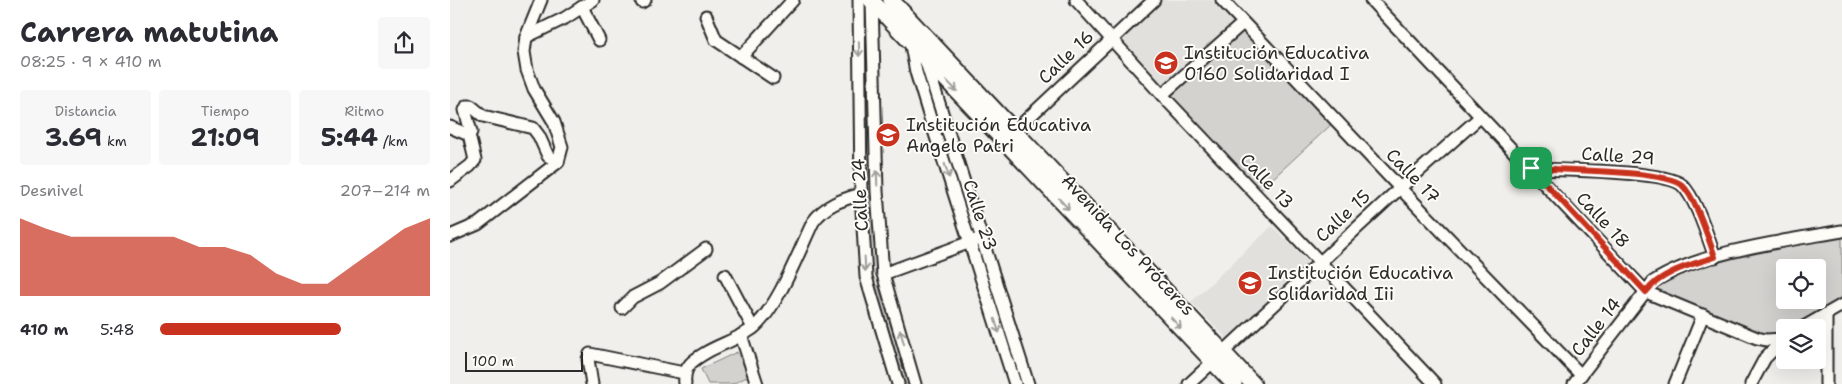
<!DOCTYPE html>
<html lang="es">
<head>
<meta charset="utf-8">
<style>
	body { margin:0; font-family:"Shantell Sans",sans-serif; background:#f7f7f7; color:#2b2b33; height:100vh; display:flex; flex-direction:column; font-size:19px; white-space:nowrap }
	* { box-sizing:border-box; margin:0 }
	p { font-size:16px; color:#7c7c81 }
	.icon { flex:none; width:28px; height:28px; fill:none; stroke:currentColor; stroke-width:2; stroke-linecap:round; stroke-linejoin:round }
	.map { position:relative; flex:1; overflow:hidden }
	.panel { display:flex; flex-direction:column; background:#fff; width:450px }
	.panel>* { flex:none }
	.controls { position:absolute; left:1326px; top:259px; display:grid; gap:10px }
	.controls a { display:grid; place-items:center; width:50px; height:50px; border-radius:5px; background:#fff; box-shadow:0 5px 20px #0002; font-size:25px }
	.scale { position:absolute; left:15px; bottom:12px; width:118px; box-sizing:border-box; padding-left:5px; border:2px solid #2b2b2b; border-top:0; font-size:14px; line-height:18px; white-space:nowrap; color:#2b2b2b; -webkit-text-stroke:4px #fdfcf7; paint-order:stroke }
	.pin { position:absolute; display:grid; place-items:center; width:42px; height:42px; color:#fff; margin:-21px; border-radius:10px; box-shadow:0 2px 8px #0006 }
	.round { display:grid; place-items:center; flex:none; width:52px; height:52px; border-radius:5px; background:#f7f7f7 }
	.headline { display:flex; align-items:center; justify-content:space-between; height:85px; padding:0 20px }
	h1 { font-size:28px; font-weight:700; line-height:38px }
	.figures { display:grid; grid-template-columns:repeat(3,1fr); gap:8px; height:85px; padding:5px 20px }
	.figures div { display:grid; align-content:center; border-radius:5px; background:#f7f7f7; text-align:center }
	.figures b { font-size:25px; font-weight:700 }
	.figures small { font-size:14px; font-weight:400 }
	.figures p { font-size:14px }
	.chart { height:140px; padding:10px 20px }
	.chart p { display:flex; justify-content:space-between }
	.chart svg { width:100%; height:90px; margin-top:5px; fill:#c8321e; opacity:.7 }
	ul { padding:0 20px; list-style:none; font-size:16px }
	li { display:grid; grid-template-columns:80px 60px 1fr; align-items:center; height:38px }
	li i { height:12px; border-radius:6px; background:#c8321e }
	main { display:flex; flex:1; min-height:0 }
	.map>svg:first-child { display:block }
	.built { fill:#e1e0dc }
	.green { fill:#d3d2cf; stroke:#7f7e7d; fill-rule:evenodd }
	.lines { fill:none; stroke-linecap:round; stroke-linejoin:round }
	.minor-casing { stroke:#2b2b2b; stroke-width:15 }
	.major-casing { stroke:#2b2b2b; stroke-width:19 }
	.minor { stroke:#fdfcf7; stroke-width:11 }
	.major { stroke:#fdfcf7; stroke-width:15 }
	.oneway { stroke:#9e9e9b }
	.route-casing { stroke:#fff; stroke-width:10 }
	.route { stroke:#c8321e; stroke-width:6 }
	.labels { text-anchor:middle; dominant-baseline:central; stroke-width:4; stroke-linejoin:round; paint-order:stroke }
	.poi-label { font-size:18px; fill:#2b2b2b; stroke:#fdfcf7; text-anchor:start }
	.street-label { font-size:18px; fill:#2b2b2b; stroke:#fdfcf7 }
</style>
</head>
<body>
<main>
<section class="panel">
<div class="headline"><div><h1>Carrera matutina</h1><p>08:25 · 9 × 410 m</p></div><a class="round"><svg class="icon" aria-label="share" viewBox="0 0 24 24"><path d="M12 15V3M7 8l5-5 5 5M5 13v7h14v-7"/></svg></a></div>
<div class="figures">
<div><p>Distancia</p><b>3.69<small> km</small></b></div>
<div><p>Tiempo</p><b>21:09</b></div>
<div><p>Ritmo</p><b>5:44<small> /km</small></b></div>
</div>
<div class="chart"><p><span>Desnivel</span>207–214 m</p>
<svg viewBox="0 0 160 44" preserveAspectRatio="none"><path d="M0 44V6L10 11L20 15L30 15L40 15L50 15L60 15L70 20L80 20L90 24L100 33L110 38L120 38L130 29L140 20L150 11L160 6V44z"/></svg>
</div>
<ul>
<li><b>410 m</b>5:48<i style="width:67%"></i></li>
</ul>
</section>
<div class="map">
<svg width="1392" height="384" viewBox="0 0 1392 384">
	<rect width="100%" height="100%" fill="#f0efeb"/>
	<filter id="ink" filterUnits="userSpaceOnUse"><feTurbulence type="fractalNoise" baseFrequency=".02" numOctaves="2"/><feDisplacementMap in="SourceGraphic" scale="10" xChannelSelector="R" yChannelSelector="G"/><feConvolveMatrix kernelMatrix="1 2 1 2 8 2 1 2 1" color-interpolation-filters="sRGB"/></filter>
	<g filter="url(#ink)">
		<g class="built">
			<path d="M711 0H763L786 24 713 87 669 39Z"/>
			<path d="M822 226 860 264 778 340 741 302Z"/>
		</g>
		<g class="green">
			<path d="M414 0 417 5 426 273 418 276 413 141Z"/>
			<path d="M793 28 884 122 808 192 716 96Z"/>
			<path d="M493 119 529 235 523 238 485 121Z"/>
			<path d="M1392 235V301L1346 327 1335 328V333L1317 335 1310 333 1206 290 1212 282 1222 276 1270 260ZM1335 268H1368V300H1335Z"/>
			<path d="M531 242 575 384H568L524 244Z"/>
			<path d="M428 285 459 384H451L421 288Z"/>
			<path d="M287 352 299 376 282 384H258L251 369Z"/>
		</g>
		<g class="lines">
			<defs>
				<g id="minor">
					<path d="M409 0 411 194 416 277 448 384"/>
					<path d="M422 0 427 191 433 274 465 384"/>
					<path d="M626 0 712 95 985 384"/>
					<path d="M772 0 950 188 1131 375"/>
					<path d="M921 0 1196 292 1307 338 1316 340 1334 339"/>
					<path d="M192 2 195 0"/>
					<path d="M132 7 149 40"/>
					<path d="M256 16 266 40 323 78"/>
					<path d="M76 37 115 18 143 0"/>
					<path d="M460 40 466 72 480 118 565 384"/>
					<path d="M291 57 343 0"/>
					<path d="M475 59 578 384"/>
					<path d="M712 95 793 23"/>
					<path d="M0 127 19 135 21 132 15 110 17 106H21L33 116 83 128 89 136 98 156 108 162"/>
					<path d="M559 136 704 0"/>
					<path d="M1081 169C1108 170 1215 170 1232 185 1246 198 1258 238 1265 257"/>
					<path d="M0 181 20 166 25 160 19 135"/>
					<path d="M0 236 28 224 108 162 112 147 104 122 84 89 77 70 74 52 76 37 91 0"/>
					<path d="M433 274 526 240"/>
					<path d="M275 275 303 328"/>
					<path d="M172 308 183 297 210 283 256 249"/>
					<path d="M1376 314V384"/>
					<path d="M1352 328 1392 305"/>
					<path d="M291 335 307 384"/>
					<path d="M142 384 138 359 140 354 234 373"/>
					<path d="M235 384C233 366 243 360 257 352 271 344 288 339 302 329 327 310 349 251 363 222 375 205 391 200 411 194"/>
					<path d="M739 384 950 188 1030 117"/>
					<path d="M1124 384 1203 282C1252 251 1335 241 1392 231"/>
					<path d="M1225 384 1253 315"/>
					<path d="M1301 384 1315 358 1335 338"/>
				</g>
				<g id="major">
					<path d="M421 0 784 384"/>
					<path d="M441 0 803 384"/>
				</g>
			</defs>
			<use href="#minor" class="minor-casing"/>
			<use href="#major" class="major-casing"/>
			<use href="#minor" class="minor"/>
			<use href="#major" class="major"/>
		</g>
		<defs><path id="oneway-shaft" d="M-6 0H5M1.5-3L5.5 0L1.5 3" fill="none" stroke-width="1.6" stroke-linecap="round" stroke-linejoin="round" transform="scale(1.25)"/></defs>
		<g class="oneway">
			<use href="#oneway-shaft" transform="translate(409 49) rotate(89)"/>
			<use href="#oneway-shaft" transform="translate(502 86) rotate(46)"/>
			<use href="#oneway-shaft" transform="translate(497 171) rotate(72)"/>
			<use href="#oneway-shaft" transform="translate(427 178) rotate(-92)"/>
			<use href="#oneway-shaft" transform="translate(614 204) rotate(47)"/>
			<use href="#oneway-shaft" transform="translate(415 264) rotate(87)"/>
			<use href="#oneway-shaft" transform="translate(726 323) rotate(47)"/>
			<use href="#oneway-shaft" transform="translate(547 326) rotate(72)"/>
			<use href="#oneway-shaft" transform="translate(452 337) rotate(-106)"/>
		</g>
	</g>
	<g class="lines" filter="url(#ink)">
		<defs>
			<path id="route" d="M1081 168C1108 170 1215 170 1232 185 1246 198 1258 238 1265 257 1241 265 1212 271 1196 292Z"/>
		</defs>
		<use href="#route" class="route-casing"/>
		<use href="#route" class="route"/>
	</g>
	<defs>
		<symbol id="school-disc" viewBox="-11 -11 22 22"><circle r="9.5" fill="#c8321e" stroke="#fdfcf7"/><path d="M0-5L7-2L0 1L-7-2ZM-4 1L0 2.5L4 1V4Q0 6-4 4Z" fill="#fff"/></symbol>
	</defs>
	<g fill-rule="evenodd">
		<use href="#school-disc" x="702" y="49" width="28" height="28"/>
		<use href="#school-disc" x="424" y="121" width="28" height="28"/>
		<use href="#school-disc" x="786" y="269" width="28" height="28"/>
	</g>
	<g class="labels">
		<g class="poi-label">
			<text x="734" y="53">Institución Educativa<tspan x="734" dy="21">0160 Solidaridad I</tspan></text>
			<text x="456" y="125">Institución Educativa<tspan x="456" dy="21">Angelo Patri</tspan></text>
			<text x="818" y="273">Institución Educativa<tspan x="818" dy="21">Solidaridad Iii</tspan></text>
		</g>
		<g class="street-label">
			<text transform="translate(616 57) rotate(-44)">Calle 16</text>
			<text transform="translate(1168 156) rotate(4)">Calle 29</text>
			<text transform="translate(963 176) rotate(46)">Calle 17</text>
			<text transform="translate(817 181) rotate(47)">Calle 13</text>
			<text transform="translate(410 195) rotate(-93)">Calle 24</text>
			<text transform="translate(530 215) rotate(72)">Calle 23</text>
			<text transform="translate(893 216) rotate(-43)">Calle 15</text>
			<text transform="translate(1153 220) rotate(47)">Calle 18</text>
			<text transform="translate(678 245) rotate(47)">Avenida Los Próceres</text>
			<text transform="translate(1146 327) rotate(-52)">Calle 14</text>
		</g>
	</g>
</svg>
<div class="controls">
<a><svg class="icon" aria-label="locate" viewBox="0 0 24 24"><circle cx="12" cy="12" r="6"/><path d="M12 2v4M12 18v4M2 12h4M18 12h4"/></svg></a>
<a><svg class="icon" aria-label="layers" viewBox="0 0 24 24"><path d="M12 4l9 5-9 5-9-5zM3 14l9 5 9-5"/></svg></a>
</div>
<div class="scale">100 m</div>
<div class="pin" style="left:1081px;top:168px;background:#1e9e55"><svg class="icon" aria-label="arrive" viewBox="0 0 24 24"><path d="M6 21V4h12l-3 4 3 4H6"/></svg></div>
</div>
</main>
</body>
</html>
